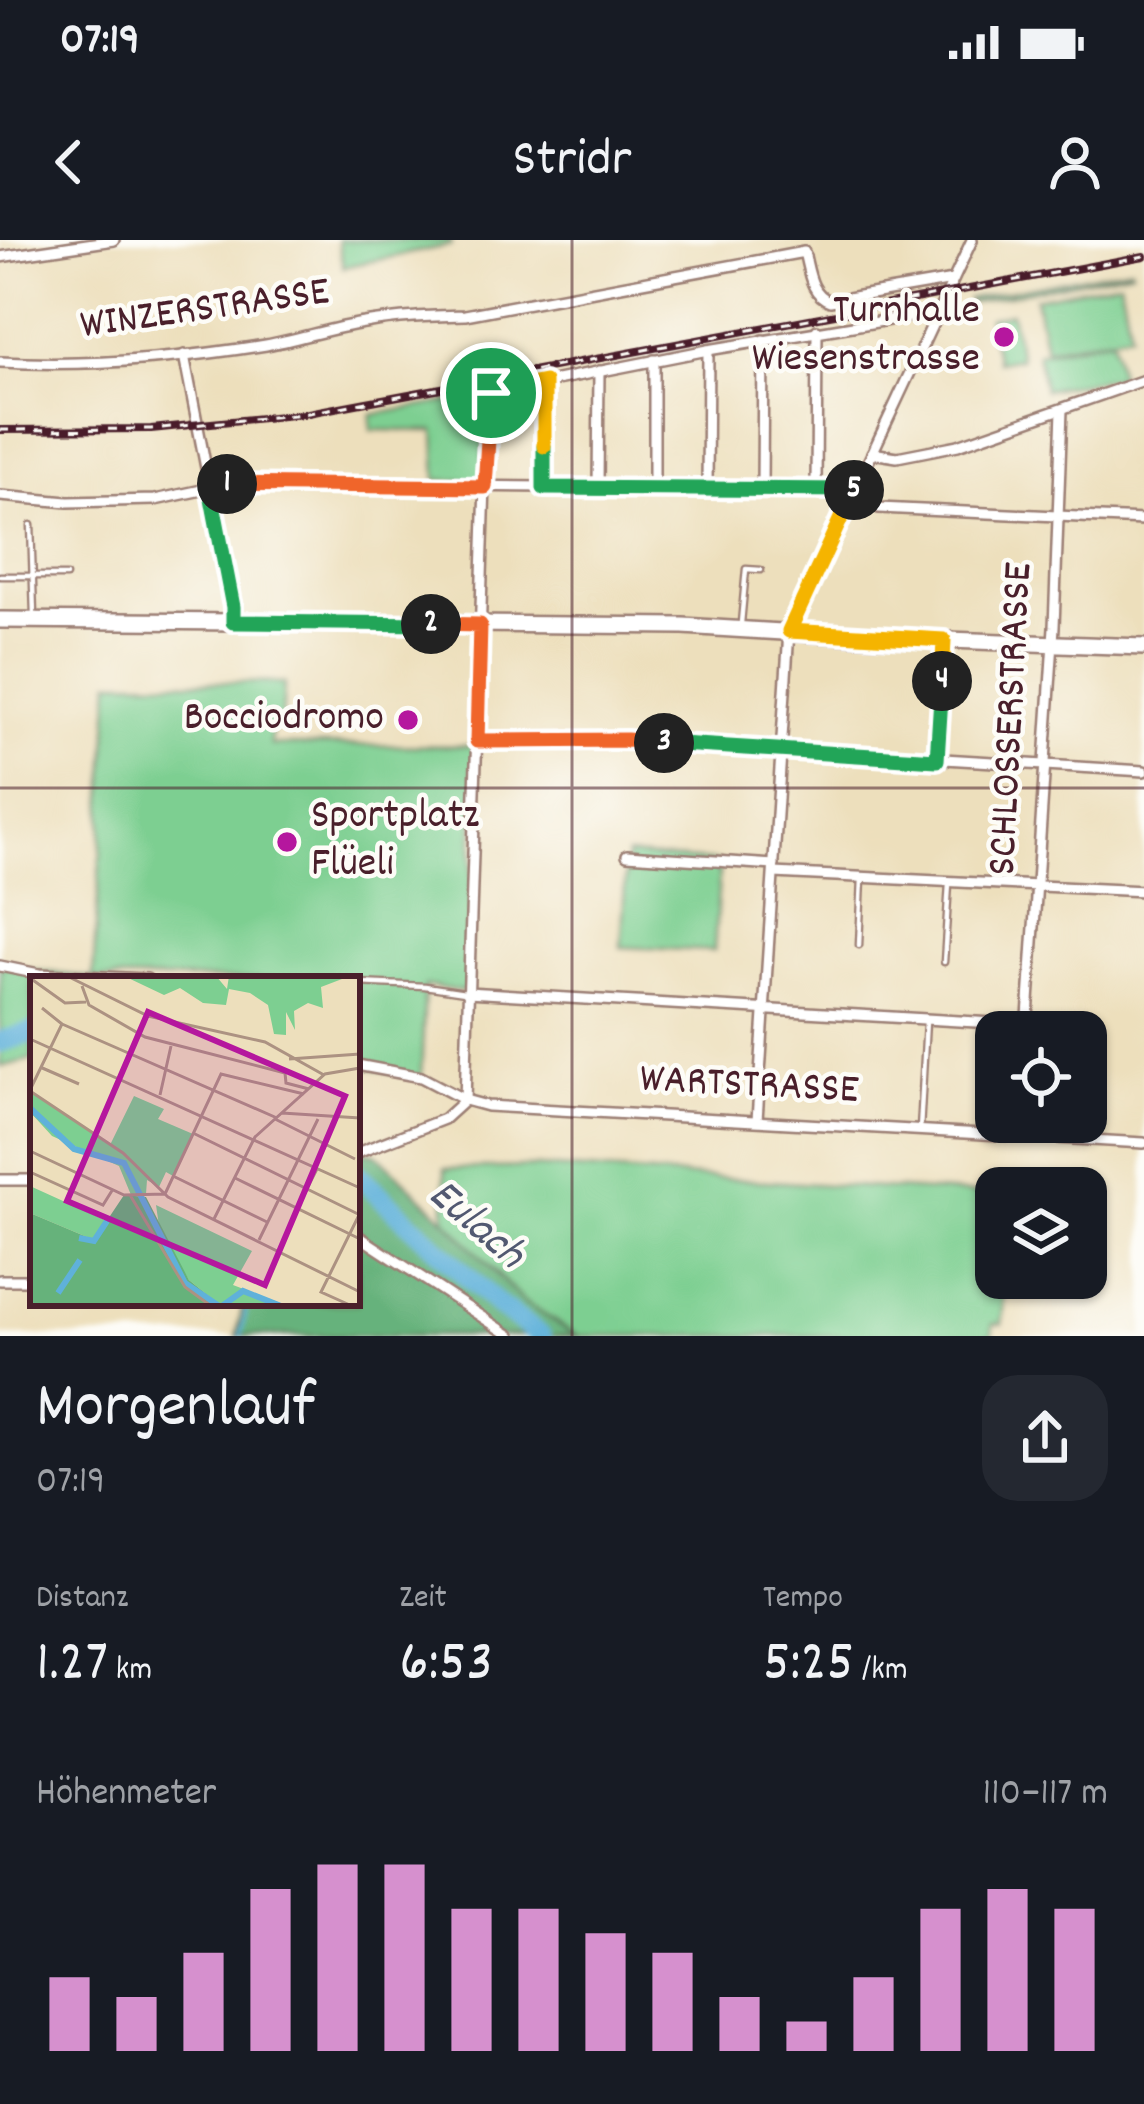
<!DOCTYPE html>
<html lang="de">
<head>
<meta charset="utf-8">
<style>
	body { margin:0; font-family:Dekko,sans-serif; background:#242831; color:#f1f3f6; height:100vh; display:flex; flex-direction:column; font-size:45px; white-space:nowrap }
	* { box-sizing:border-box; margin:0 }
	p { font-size:39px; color:#9ea1a6 }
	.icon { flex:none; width:66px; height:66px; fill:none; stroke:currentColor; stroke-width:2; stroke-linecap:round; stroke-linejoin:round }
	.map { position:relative; height:1096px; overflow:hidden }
	.panel { display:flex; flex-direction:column; background:#171b24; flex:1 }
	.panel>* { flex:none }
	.tools { position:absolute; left:975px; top:771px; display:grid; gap:24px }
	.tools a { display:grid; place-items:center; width:132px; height:132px; border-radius:24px; background:#171b24; box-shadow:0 3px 9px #0004; font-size:60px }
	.pin { position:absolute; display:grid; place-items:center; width:102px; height:102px; color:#fff; margin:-51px; border:6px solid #fff; border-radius:50%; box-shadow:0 3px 12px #0007 }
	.km { position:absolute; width:60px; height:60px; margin:-30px; border-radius:50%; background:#222; color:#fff; font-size:33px; line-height:60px; text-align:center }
	.round { display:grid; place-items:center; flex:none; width:126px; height:126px; border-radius:36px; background:#242831 }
	.head { display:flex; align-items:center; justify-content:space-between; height:204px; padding:0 36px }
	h1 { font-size:66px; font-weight:600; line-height:90px }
	.metrics { display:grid; grid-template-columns:repeat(3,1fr); gap:18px; height:204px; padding:12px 36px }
	.metrics div { display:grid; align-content:center }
	.metrics b { font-size:60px; font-weight:600 }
	.metrics small { font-size:33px; font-weight:400 }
	.metrics p { font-size:33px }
	.chart { height:336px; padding:24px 36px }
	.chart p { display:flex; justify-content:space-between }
	.chart svg { width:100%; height:216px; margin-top:12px; stroke:#d690ce; stroke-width:6 }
	.status { display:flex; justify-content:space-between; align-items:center; height:84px; padding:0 60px; background:#171b24; direction:ltr }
	.status svg { height:33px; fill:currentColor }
	header { display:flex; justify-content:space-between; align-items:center; height:156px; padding:0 36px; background:#171b24; font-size:54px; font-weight:600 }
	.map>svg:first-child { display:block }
	.green { fill:#7dcf91; stroke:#64775e; stroke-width:3 }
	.forest { fill:#66b27b; stroke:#586853; stroke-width:3 }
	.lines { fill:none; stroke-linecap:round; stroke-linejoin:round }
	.stream { stroke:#5fb1da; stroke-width:3 }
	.river { stroke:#5fb1da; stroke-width:21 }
	.street-tunnel { stroke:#ccb99f; stroke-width:9; stroke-dasharray:9 4.5; stroke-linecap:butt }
	.lane-casing { stroke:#9c7f74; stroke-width:9 }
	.street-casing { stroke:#9c7f74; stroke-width:14 }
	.primary-casing { stroke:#9c7f74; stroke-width:20 }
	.lane { stroke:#fff; stroke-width:4.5 }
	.street { stroke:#fff; stroke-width:9 }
	.primary { stroke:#fff; stroke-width:15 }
	.rail-casing { stroke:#4a1f2b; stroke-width:8 }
	.rail { stroke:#fdfcf7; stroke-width:3; stroke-dasharray:9; stroke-linecap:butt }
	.split-1-casing { stroke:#fff; stroke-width:24 }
	.split-2-casing { stroke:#fff; stroke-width:24 }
	.split-3-casing { stroke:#fff; stroke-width:24 }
	.split-4-casing { stroke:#fff; stroke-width:24 }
	.split-5-casing { stroke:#fff; stroke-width:24 }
	.split-6-casing { stroke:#fff; stroke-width:24 }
	.split-7-casing { stroke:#fff; stroke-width:24 }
	.split-1 { stroke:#f0652b; stroke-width:15 }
	.split-2 { stroke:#22a559; stroke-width:15 }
	.split-3 { stroke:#f0652b; stroke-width:15 }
	.split-4 { stroke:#22a559; stroke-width:15 }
	.split-5 { stroke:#f5b400; stroke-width:15 }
	.split-6 { stroke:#22a559; stroke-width:15 }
	.split-7 { stroke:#f5b400; stroke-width:15 }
	.grid { fill:none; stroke:#4a1f2b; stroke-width:3; stroke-opacity:0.55 }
	.poi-dot { fill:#b5179e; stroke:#fdfcf7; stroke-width:4.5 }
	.labels { text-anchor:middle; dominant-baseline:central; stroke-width:9; stroke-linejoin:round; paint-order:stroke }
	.street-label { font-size:42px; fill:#4a1f2b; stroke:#fdfcf7 }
	.poi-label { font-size:42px; fill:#4a1f2b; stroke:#fdfcf7; text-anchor:end }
	.water-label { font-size:45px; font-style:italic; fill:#525971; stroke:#fdfcf7 }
	.inset-river { fill:none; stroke:#5fb1da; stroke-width:6 }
	.inset-road { fill:none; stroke:#ac9282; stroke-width:3 }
	.view { fill:#b5179e; fill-opacity:0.15; stroke:#b5179e; stroke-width:6 }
	.inset-edge { fill:none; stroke:#4a1f2b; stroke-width:6 }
</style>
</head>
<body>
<div class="status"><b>07:19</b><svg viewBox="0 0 49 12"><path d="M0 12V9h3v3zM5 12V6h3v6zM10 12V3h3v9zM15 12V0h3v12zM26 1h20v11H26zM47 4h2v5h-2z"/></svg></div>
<header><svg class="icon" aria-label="back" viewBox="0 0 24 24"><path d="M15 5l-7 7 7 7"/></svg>Stridr<svg class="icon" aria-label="person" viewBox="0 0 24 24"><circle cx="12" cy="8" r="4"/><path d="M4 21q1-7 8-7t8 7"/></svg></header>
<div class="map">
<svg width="1144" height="1096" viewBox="0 0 1144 1096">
	<rect width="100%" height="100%" fill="#fdfcf7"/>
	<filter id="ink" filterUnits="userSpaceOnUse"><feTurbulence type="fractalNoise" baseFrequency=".00833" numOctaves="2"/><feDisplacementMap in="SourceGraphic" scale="24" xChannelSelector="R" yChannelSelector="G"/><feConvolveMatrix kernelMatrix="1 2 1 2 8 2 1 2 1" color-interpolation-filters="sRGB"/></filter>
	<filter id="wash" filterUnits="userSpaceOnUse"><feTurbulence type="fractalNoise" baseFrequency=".004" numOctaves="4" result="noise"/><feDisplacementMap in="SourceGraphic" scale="48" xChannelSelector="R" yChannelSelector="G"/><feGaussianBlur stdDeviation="2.7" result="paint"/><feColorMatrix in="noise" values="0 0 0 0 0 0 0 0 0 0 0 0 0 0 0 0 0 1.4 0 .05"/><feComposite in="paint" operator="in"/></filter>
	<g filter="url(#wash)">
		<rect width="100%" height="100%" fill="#eddfbc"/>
		<g class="green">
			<path d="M338 0H450L451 5 343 27Z"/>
			<path d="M1131 27 1132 30 969 63 968 59Z"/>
			<path d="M1120 41 1130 93 1045 109 1035 58Z"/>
			<path d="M1011 73 1020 118 997 122 988 78Z"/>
			<path d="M1112 98 1119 136 1044 150 1037 113Z"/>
			<path d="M470 158 484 184 483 237 478 241 437 240 435 191 371 190V175Z"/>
			<path d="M111 441 284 443 282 483 272 484 271 505 477 506 467 752 425 746 421 837 357 825V739H33V819L0 827V726L93 738Z"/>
			<path d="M627 615 720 622 714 711 621 707Z"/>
			<path d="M535 927 996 955V1038H1005L1002 1084H993L992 1096H578L523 1062 445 979V929Z"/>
		</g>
		<path class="forest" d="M362 911 376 913 446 980 523 1062 578 1096H237L243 1063H357V913Z"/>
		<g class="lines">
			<path class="stream" d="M241 1096 247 1063"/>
			<g class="river">
				<path d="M0 802 33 792"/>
				<path d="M357 934 500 1067 541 1096"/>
			</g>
		</g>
	</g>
	<g filter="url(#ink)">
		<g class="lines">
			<path class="street-tunnel" d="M473 139 475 147"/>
			<defs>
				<g id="lane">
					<path d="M31 285 34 375"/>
					<path d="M0 336H66"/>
					<path d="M741 383 746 329 761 330"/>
					<path d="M859 705 862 638"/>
					<path d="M944 722 949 644"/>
					<path d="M266 739H268"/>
					<path d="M357 743 425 746 465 752"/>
					<path d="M920 890 926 781"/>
				</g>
				<g id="street">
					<path d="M0 17 114 0"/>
					<path d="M184 115 233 367 234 383"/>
					<path d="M0 122C88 127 178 119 266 105 299 99 331 88 364 83 398 77 431 76 465 75L804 12C809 30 810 54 830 61L953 40"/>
					<path d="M872 213 897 217 958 205 1144 140"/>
					<path d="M543 247 545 142"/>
					<path d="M598 248 599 131"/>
					<path d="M654 248V120"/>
					<path d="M707 249 708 110"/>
					<path d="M762 249 763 100"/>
					<path d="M816 250 817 90"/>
					<path d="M0 256 68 262 155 260 230 244 855 250"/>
					<path d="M850 260 879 268 1144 280"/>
					<path d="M477 501 627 500 1144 531"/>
					<path d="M937 520 944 400"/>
					<path d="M627 615 774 625"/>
					<path d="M774 633 1144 651"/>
					<path d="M0 726 39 734 147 739"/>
					<path d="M467 752 1027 785"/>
					<path d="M1027 792 1054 387 1062 170"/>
					<path d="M357 825 421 837 465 860 487 866 1144 903"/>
					<path d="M465 860 487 183 491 153 708 110 931 73 937 75"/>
					<path d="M757 880 789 391 972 0"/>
					<path d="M357 913 444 879 465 860"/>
					<path d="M0 940H33"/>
					<path d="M357 995 511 1096"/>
					<path d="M0 1040H33"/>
				</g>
				<path id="primary" d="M0 380 683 386 865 397 1144 407"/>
			</defs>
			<use href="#lane" class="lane-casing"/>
			<use href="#street" class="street-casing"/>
			<use href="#primary" class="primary-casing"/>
			<use href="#lane" class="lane"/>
			<use href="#street" class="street"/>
			<use href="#primary" class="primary"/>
			<defs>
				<path id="rail" d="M0 190 151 189 303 174 1144 16"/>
			</defs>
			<use href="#rail" class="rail-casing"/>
			<use href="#rail" class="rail"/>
		</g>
	</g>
	<g class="lines" filter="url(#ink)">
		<defs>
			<path id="split-1" d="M227 244 485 247 491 153"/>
			<path id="split-2" d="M227 244 210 248 233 367V382L431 384"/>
			<path id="split-3" d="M431 384 480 385 477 501 627 500 664 503"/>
			<path id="split-4" d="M664 503 937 520 942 441"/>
			<path id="split-5" d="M854 250 789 391 944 400 942 441"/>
			<path id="split-6" d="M544 206V248L854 250"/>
			<path id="split-7" d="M491 153 544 142V206"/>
		</defs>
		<use href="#split-1" class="split-1-casing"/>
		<use href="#split-2" class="split-2-casing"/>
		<use href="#split-3" class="split-3-casing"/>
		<use href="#split-4" class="split-4-casing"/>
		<use href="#split-5" class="split-5-casing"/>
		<use href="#split-6" class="split-6-casing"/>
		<use href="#split-7" class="split-7-casing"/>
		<use href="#split-1" class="split-1"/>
		<use href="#split-2" class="split-2"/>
		<use href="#split-3" class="split-3"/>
		<use href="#split-4" class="split-4"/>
		<use href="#split-5" class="split-5"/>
		<use href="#split-6" class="split-6"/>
		<use href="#split-7" class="split-7"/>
	</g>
	<path class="grid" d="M572 0V1096M0 548H1144"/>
	<g class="poi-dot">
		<circle cx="1004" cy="97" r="12"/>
		<circle cx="408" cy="480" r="12"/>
		<circle cx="287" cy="602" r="12"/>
	</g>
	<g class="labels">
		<g class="street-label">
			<text transform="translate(205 71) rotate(-8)">WINZERSTRASSE</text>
			<text transform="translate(1013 479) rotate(-87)">SCHLOSSERSTRASSE</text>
			<text transform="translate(749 847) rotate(3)">WARTSTRASSE</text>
		</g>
		<g class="poi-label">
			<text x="980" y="73">Turnhalle<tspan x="980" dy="48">Wiesenstrasse</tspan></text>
			<text x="384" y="480">Bocciodromo</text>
			<text x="311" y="578" text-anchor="start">Sportplatz<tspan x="311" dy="48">Flüeli</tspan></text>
		</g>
		<g class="water-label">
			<text transform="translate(475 986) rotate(41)">Eulach</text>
		</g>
	</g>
	<g transform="translate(30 736)">
		<rect width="330" height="330" fill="#eddfbc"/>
		<path d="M94 0H186L197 13 199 0 312 3 291 11 293 32 278 27 264 35 265 54 256 36V59L244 58 238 29 220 17 199 13 196 29 173 27 150 12 134 19ZM0 115 80 169 104 120 134 133 128 143 163 158 143 200 136 196 129 211 117 204 116 218 101 219 89 190 22 160 0 136ZM0 210 77 245 64 264 0 237ZM126 229 222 275 203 309 258 330H191L159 304 130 257Z" fill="#7dcf91"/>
		<path d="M94 219 116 221 159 304 191 330H0V237L64 264Z" fill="#66b27b"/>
		<path class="inset-river" d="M0 132 44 173 94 187 155 307 189 330M49 262 64 265 77 245M28 317 50 284M192 330 213 315 251 330"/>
		<path class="inset-road" d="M37 0 118 40 235 66 294 99M0 2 35 27 56 26M52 10 59 29 115 61 255 97 256 107 279 113M32 48 247 142M0 63 330 212M259 83 330 78M10 91 49 108M0 114 32 48 12 32M0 115 93 177 138 221 330 316M130 119 141 70M252 137 330 142M245 143 325 183M163 157 330 239M0 175 94 219 135 218M0 196 73 229 83 213M143 200 237 246M205 202 330 263M135 218 191 98 274 118M100 219 155 311 181 330M267 232 287 193M184 243 225 161 295 98 330 92M229 264 288 143M322 330 291 316 330 237"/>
		<path class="view" d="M118 36 315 120 235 309 37 225Z"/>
		<rect width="330" height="330" class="inset-edge"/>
	</g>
</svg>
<div class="tools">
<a><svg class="icon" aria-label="locate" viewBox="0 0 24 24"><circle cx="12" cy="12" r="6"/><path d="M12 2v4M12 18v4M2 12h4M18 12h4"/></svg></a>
<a><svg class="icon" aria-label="layers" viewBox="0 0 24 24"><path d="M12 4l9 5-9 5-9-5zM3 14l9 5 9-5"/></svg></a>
</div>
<div class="pin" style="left:491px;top:153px;background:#1e9e55"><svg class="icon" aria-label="arrive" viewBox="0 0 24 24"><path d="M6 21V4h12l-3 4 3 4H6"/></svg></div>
<b class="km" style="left:227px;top:244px">1</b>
<b class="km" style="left:431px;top:384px">2</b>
<b class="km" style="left:664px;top:503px">3</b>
<b class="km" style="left:942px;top:441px">4</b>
<b class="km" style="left:854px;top:250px">5</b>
</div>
<section class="panel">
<div class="head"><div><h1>Morgenlauf</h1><p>07:19</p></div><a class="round"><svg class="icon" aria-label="share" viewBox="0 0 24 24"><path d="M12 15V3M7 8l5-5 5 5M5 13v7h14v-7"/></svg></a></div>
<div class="metrics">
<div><p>Distanz</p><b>1.27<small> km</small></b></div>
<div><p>Zeit</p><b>6:53</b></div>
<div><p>Tempo</p><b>5:25<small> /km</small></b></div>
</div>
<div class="chart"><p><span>Höhenmeter</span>110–117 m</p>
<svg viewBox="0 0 160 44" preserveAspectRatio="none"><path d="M5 44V29M15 44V33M25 44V24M35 44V11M45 44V6M55 44V6M65 44V15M75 44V15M85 44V20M95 44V24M105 44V33M115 44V38M125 44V29M135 44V15M145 44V11M155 44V15"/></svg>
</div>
</section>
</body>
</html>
